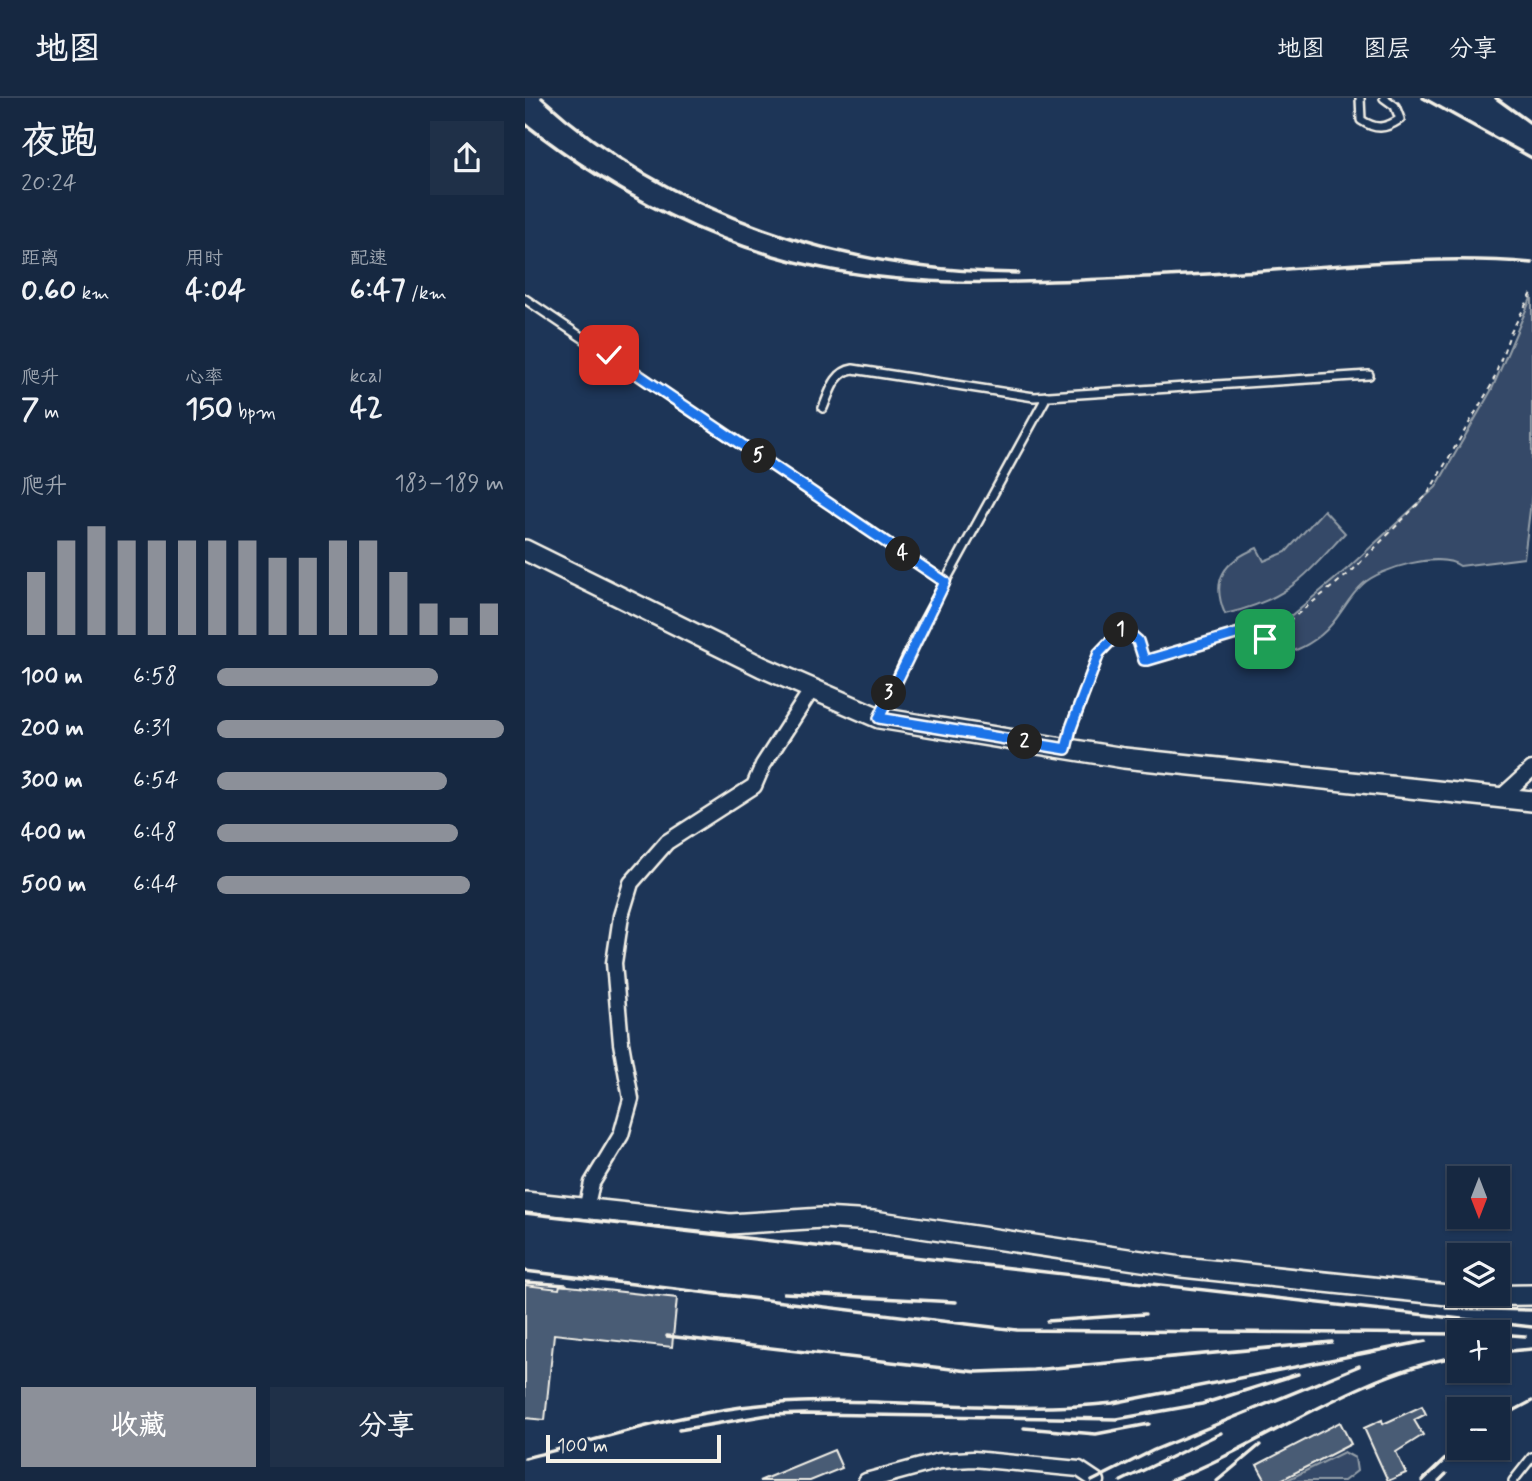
<!DOCTYPE html>
<html lang="zh">
<head>
<meta charset="utf-8">
<style>
	body { margin:0; font-family:Mynerve,"LXGW WenKai TC",sans-serif; background:#1f3048; color:#f1f3f6; height:100vh; display:flex; flex-direction:column; font-size:26px; white-space:nowrap }
	* { box-sizing:border-box; margin:0 }
	p { font-size:23px; color:#9ea6b1 }
	.icon { flex:none; width:38px; height:38px; fill:none; stroke:currentColor; stroke-width:2; stroke-linecap:round; stroke-linejoin:round }
	.map { position:relative; flex:1; overflow:hidden }
	.side { display:flex; flex-direction:column; background:#162841; width:525px }
	.side>* { flex:none }
	.needle { width:46px; rotate:180deg }
	.tools { position:absolute; left:922px; top:1068px; display:grid; gap:14px }
	.tools a { display:grid; place-items:center; width:63px; height:63px; border-radius:0px; background:#162841; box-shadow:0 2px 5px #0004,0 0 0 2px #35445a; font-size:35px }
	.scale { position:absolute; left:21px; bottom:18px; width:175px; box-sizing:border-box; padding-left:7px; border:4px solid #f4f1e8; border-top:0; font-size:19px; line-height:24px; white-space:nowrap; color:#f4f1e8; -webkit-text-stroke:5px #1d3557; paint-order:stroke }
	.pin { position:absolute; display:grid; place-items:center; width:60px; height:60px; color:#fff; margin:-30px; border-radius:14px; box-shadow:0 4px 10px #0006 }
	.km { position:absolute; width:35px; height:35px; margin:-18px; border-radius:50%; background:#222; color:#fff; font-size:19px; line-height:35px; text-align:center }
	.round { display:grid; place-items:center; flex:none; width:74px; height:74px; border-radius:0px; background:#1f3048 }
	.headline { display:flex; align-items:center; justify-content:space-between; height:119px; padding:0 21px }
	h1 { font-size:38px; font-weight:700; line-height:52px }
	.metrics { display:grid; grid-template-columns:repeat(3,1fr); gap:10px; height:119px; padding:7px 21px }
	.metrics div { display:grid; align-content:center }
	.metrics b { font-size:30px; font-weight:700 }
	.metrics small { font-size:19px; font-weight:400 }
	.metrics p { font-size:19px }
	.chart { height:196px; padding:14px 21px }
	.chart p { display:flex; justify-content:space-between }
	.chart svg { width:100%; height:126px; margin-top:7px; stroke:#8c9099; stroke-width:6 }
	.action { display:flex; gap:14px; margin-top:auto; padding:14px 21px }
	.action a { flex:1; height:80px; border-radius:0px; background:#8c9099; color:#fff; font-size:28px; font-weight:700; line-height:80px; text-align:center }
	.action a+a { background:#1f3048; color:#f1f3f6 }
	ul { padding:0 21px; list-style:none; font-size:23px }
	li { display:grid; grid-template-columns:112px 84px 1fr; align-items:center; height:52px }
	li i { height:18px; border-radius:9px; background:#8c9099 }
	header { display:flex; align-items:center; gap:42px; box-sizing:border-box; height:98px; padding:0 35px; background:#162841; border-bottom:2px solid #35445a }
	header strong { font-size:33px }
	nav { display:flex; gap:38px; margin-inline-start:auto; font-size:24px }
	main { display:flex; flex:1; min-height:0 }
	.map>svg:first-child { display:block }
	.green { fill:#354a67; stroke:#949ea8; stroke-width:2 }
	.building { fill:#485b74; stroke:#f4f1e8; stroke-width:2 }
	.lines { fill:none; stroke-linecap:round; stroke-linejoin:round }
	.lane-casing { stroke:#f4f1e8; stroke-width:12 }
	.street-casing { stroke:#f4f1e8; stroke-width:19 }
	.secondary-casing { stroke:#f4f1e8; stroke-width:24 }
	.path { stroke:#f4f1e8; stroke-width:2; stroke-dasharray:5 5; stroke-linecap:butt }
	.lane { stroke:#1d3557; stroke-width:7 }
	.street { stroke:#1d3557; stroke-width:14 }
	.secondary { stroke:#1d3557; stroke-width:19 }
	.rail { stroke:#f4f1e8; stroke-width:3.5 }
	.route-casing { stroke:#fff; stroke-width:14 }
	.route { stroke:#1a73e8; stroke-width:9 }
</style>
</head>
<body>
<header>
<strong>地图</strong>
<nav><a>地图</a><a>图层</a><a>分享</a></nav>
</header>
<main>
<section class="side">
<div class="headline"><div><h1>夜跑</h1><p>20:24</p></div><a class="round"><svg class="icon" aria-label="share" viewBox="0 0 24 24"><path d="M12 15V3M7 8l5-5 5 5M5 13v7h14v-7"/></svg></a></div>
<div class="metrics">
<div><p>距离</p><b>0.60<small> km</small></b></div>
<div><p>用时</p><b>4:04</b></div>
<div><p>配速</p><b>6:47<small> /km</small></b></div>
</div>
<div class="metrics">
<div><p>爬升</p><b>7<small> m</small></b></div>
<div><p>心率</p><b>150<small> bpm</small></b></div>
<div><p>kcal</p><b>42</b></div>
</div>
<div class="chart"><p><span>爬升</span>183–189 m</p>
<svg viewBox="0 0 160 44" preserveAspectRatio="none"><path d="M5 44V22M15 44V11M25 44V6M35 44V11M45 44V11M55 44V11M65 44V11M75 44V11M85 44V17M95 44V17M105 44V11M115 44V11M125 44V22M135 44V33M145 44V38M155 44V33"/></svg>
</div>
<ul>
<li><b>100 m</b>6:58<i style="width:77%"></i></li>
<li><b>200 m</b>6:31<i style="width:100%"></i></li>
<li><b>300 m</b>6:54<i style="width:80%"></i></li>
<li><b>400 m</b>6:48<i style="width:84%"></i></li>
<li><b>500 m</b>6:44<i style="width:88%"></i></li>
</ul>
<div class="action"><a>收藏</a><a>分享</a></div>
</section>
<div class="map">
<svg width="1007" height="1383" viewBox="0 0 1007 1383">
	<rect width="100%" height="100%" fill="#1d3557"/>
	<filter id="ink" filterUnits="userSpaceOnUse"><feTurbulence type="fractalNoise" baseFrequency=".0143" numOctaves="2"/><feDisplacementMap in="SourceGraphic" scale="14" xChannelSelector="R" yChannelSelector="G"/><feConvolveMatrix kernelMatrix="1 2 1 2 8 2 1 2 1" color-interpolation-filters="sRGB"/></filter>
	<g filter="url(#ink)">
		<g class="green">
			<path d="M1007 198V396L999 460 935 468C915 453 855 470 838 486 821 501 814 523 796 537 779 551 763 556 742 560L738 541 823 470 911 389 967 291Z"/>
			<path d="M799 412 820 435C778 480 764 501 700 516 685 481 700 463 732 450L739 463 761 454Z"/>
			<path d="M819 1354 830 1360 832 1373 819 1383H760Z"/>
		</g>
		<g class="building">
			<path d="M0 1187 34 1191 35 1187 152 1200 147 1249 29 1236 20 1322 0 1320Z"/>
			<path d="M897 1308 901 1316 889 1322 898 1337 871 1354 881 1375 863 1383 839 1330 857 1322 858 1326Z"/>
			<path d="M815 1324 826 1346 754 1383H741L732 1367Z"/>
			<path d="M309 1352 317 1370 285 1383H234Z"/>
		</g>
		<g class="lines">
			<defs>
				<g id="lane">
					<path d="M835 0 836 22C851 32 860 31 875 21L870 8 859 0"/>
					<path d="M0 201 420 484"/>
					<path d="M298 310C305 294 309 274 328 271L509 299 844 277"/>
					<path d="M354 619 397 526 522 298"/>
					<path d="M542 650 546 630 574 555 598 530"/>
					<path d="M988 1383 1007 1359"/>
				</g>
				<g id="street">
					<path d="M975 700 1007 671"/>
					<path d="M61 1111 67 1085 96 1037 106 1001 96 945 89 865 96 818 106 785 142 744 229 688 238 667 287 591"/>
					<path d="M341 1383 414 1363 448 1361 554 1371 572 1383"/>
				</g>
				<g id="secondary">
					<path d="M0 452 237 569 354 620 599 660 1007 703"/>
					<path d="M0 1104 205 1126 297 1120 349 1123 657 1169 932 1198 1007 1197"/>
				</g>
			</defs>
			<use href="#lane" class="lane-casing"/>
			<use href="#street" class="street-casing"/>
			<use href="#secondary" class="secondary-casing"/>
			<path class="path" d="M606 536 613 543 619 562H623L728 531 735 532 741 541 827 473 902 397 967 286 985 236 1007 195"/>
			<use href="#lane" class="lane"/>
			<use href="#street" class="street"/>
			<use href="#secondary" class="secondary"/>
			<g class="rail">
				<path d="M17 0C147 118 319 173 493 175"/>
				<path d="M898 0 1007 60"/>
				<path d="M971 0 1007 26"/>
				<path d="M0 26C89 96 194 151 307 172 397 189 489 185 580 181 636 178 693 176 749 172 834 166 921 157 1007 165"/>
				<path d="M0 1115 1007 1229"/>
				<path d="M0 1173 492 1232 934 1236"/>
				<path d="M0 1184 41 1187"/>
				<path d="M259 1195 431 1204"/>
				<path d="M921 1210 1007 1212"/>
				<path d="M522 1223 620 1216"/>
				<path d="M973 1236 1000 1238"/>
				<path d="M142 1238 452 1274 508 1272 807 1244"/>
				<path d="M973 1254 1007 1251"/>
				<path d="M973 1321 1007 1303"/>
				<path d="M499 1330 571 1336 624 1326"/>
				<path d="M154 1332 243 1317 282 1316 592 1321 677 1306 773 1276"/>
				<path d="M0 1360C80 1340 161 1313 244 1306 358 1296 473 1318 588 1305L901 1243"/>
				<path d="M567 1383 629 1352 834 1268"/>
				<path d="M596 1383 696 1335"/>
				<path d="M645 1383C744 1344 828 1277 934 1258"/>
				<path d="M692 1383 735 1347"/>
				<path d="M897 1383 934 1348"/>
				<path d="M914 1383 921 1376"/>
			</g>
		</g>
	</g>
	<g class="lines" filter="url(#ink)">
		<defs>
			<path id="route" d="M84 257 420 484 354 620 541 651 546 630 574 555 598 530 613 543 619 562H623L728 531 734 532 740 541"/>
		</defs>
		<use href="#route" class="route-casing"/>
		<use href="#route" class="route"/>
	</g>
</svg>
<div class="tools">
<a><svg class="needle" viewBox="-14 -14 28 28"><path d="M0-13l5 13h-10z" fill="#e53935"/><path d="M0 13l5-13h-10z" fill="#9ea6b1"/></svg></a>
<a><svg class="icon" aria-label="layers" viewBox="0 0 24 24"><path d="M12 4l9 5-9 5-9-5zM3 14l9 5 9-5"/></svg></a>
<a>+</a>
<a>−</a>
</div>
<div class="scale">100 m</div>
<div class="pin" style="left:740px;top:541px;background:#1e9e55"><svg class="icon" aria-label="arrive" viewBox="0 0 24 24"><path d="M6 21V4h12l-3 4 3 4H6"/></svg></div>
<div class="pin" style="left:84px;top:257px;background:#d93025"><svg class="icon" aria-label="check" viewBox="0 0 24 24"><path d="M5 12l5 5 9-10"/></svg></div>
<b class="km" style="left:596px;top:532px">1</b>
<b class="km" style="left:500px;top:644px">2</b>
<b class="km" style="left:364px;top:595px">3</b>
<b class="km" style="left:378px;top:456px">4</b>
<b class="km" style="left:234px;top:358px">5</b>
</div>
</main>
</body>
</html>
